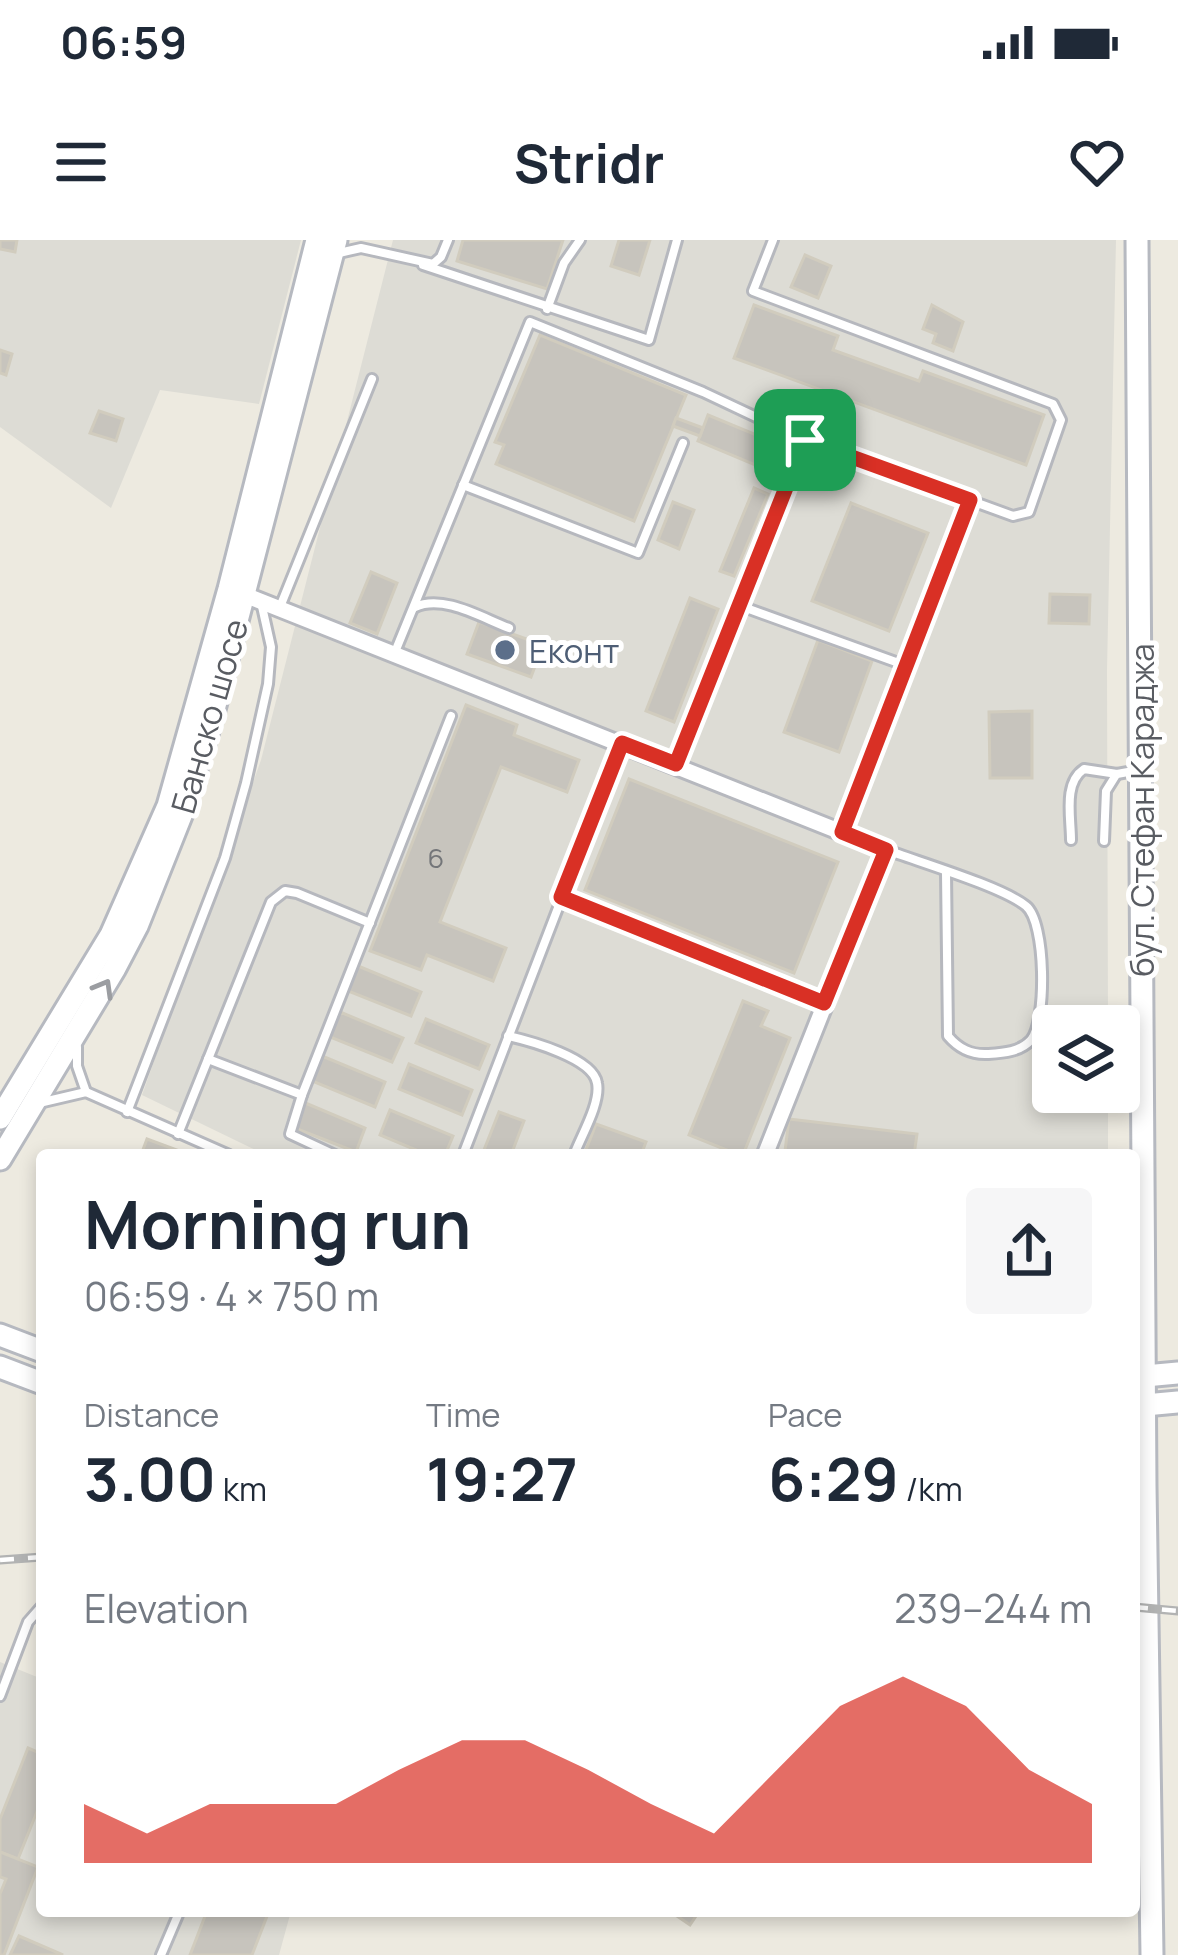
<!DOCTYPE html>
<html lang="en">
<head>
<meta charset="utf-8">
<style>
	body { margin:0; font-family:Manrope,sans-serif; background:#f6f6f7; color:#1f2937; height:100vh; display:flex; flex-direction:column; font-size:45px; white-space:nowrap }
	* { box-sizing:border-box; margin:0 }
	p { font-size:39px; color:#747a83 }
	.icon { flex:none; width:66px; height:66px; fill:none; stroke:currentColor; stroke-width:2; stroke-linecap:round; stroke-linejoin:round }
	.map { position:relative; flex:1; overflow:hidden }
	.drawer { position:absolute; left:36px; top:909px; width:1104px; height:768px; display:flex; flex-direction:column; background:#fff; border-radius:12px; box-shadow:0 6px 18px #0003 }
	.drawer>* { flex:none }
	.tools { position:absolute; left:1032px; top:765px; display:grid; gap:24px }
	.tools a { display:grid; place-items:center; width:108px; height:108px; border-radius:12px; background:#fff; box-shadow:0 6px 18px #0003; font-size:60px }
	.pin { position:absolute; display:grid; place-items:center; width:102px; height:102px; color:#fff; margin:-51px; border-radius:24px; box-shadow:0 6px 18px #0006 }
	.round { display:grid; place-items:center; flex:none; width:126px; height:126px; border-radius:12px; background:#f6f6f7 }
	.head { display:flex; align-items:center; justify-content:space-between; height:204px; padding:0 48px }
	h1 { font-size:66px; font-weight:700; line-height:90px }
	.metrics { display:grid; grid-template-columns:repeat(3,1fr); gap:18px; height:204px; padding:12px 48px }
	.metrics div { display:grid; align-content:center }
	.metrics b { font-size:60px; font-weight:700 }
	.metrics small { font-size:33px; font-weight:400 }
	.metrics p { font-size:33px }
	.chart { height:336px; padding:24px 48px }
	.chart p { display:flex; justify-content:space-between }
	.chart svg { width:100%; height:216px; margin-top:12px; fill:#d93025; opacity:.7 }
	.status { display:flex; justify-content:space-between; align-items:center; height:84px; padding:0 60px; background:#fff; direction:ltr }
	.status svg { height:33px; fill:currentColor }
	header { display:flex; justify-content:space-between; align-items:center; height:156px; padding:0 48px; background:#fff; font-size:54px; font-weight:700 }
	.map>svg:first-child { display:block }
	.industrial { fill:#dddcd5 }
	.building { fill:#c7c4bd; stroke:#d1ccbe; stroke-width:3 }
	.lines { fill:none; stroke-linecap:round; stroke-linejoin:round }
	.lane-casing { stroke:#b6b8be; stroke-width:14 }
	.street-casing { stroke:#b6b8be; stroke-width:21 }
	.secondary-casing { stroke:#b6b9c0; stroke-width:27 }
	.lane { stroke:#fff; stroke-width:8 }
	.street { stroke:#fff; stroke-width:15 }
	.secondary { stroke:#fff; stroke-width:21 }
	.rail-casing { stroke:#b2b3b3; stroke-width:9 }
	.rail { stroke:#fff; stroke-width:4.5; stroke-dasharray:14; stroke-linecap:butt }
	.oneway { stroke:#9b9da1 }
	.route-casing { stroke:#fff; stroke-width:24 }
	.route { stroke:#d93025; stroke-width:15 }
	.service-dot { fill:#5c6f8a; stroke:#fff; stroke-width:4.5 }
	.labels { text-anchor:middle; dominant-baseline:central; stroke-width:10; stroke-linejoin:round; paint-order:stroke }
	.number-label { font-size:27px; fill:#747679 }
	.service-label { font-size:33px; fill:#4e5e75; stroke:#fff; text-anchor:start }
	.street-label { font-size:33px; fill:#595c62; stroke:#fff }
</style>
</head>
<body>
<div class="status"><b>06:59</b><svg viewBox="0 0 49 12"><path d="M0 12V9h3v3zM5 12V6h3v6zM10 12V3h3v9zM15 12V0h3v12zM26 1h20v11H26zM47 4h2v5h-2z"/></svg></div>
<header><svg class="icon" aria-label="menu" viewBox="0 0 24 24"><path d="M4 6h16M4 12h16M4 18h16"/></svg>Stridr<svg class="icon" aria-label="heart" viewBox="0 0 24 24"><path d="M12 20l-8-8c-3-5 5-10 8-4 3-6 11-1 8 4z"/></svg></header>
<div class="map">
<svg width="1178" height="1715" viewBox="0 0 1178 1715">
	<rect width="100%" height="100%" fill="#edeae0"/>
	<g class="industrial">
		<path d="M0 0H301L259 164 160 150 111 268 0 187Z"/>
		<path d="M393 0H1116L1107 430 1108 786H1053V852H1108V915H266L142 855 261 520Z"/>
		<path d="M0 1422 42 1439V1671H291L279 1715H0Z"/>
	</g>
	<g class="building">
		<path d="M0 0H17L15 12 0 9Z"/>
		<path d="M463 0H563L547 49 457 21Z"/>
		<path d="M619 0H650L639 35 611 26Z"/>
		<path d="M805 15 831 26 818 58 791 47Z"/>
		<path d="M754 65 838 96 833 110 919 141 923 131 1044 175 1026 225 734 118Z"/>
		<path d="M932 65 963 82 953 111 933 103 936 94 923 89Z"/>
		<path d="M540 95 686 155 634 281 496 224 504 205 495 202Z"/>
		<path d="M0 110 12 114 6 135 0 133Z"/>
		<path d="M99 171 123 179 116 201 90 193Z"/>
		<path d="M708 175 783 206 772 232 698 201Z"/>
		<path d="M676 178 703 188 700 196 673 186Z"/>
		<path d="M754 248 768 254 734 336 720 331Z"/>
		<path d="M673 262 694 270 679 309 658 300Z"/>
		<path d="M851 263 928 293 889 391 812 361Z"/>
		<path d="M371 332 397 343 377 394 350 383Z"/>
		<path d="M1050 354 1090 355 1089 384 1049 383Z"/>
		<path d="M690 358 718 369 674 482 646 471Z"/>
		<path d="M479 382 543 405 531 437 467 414Z"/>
		<path d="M818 400 872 421 839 512 784 492Z"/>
		<path d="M466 465 517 485 514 495 579 520 567 552 501 527 440 682 506 708 493 741 427 715 421 730 370 711Z"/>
		<path d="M1032 471V538H990L989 472Z"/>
		<path d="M629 539 838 622 794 733 585 650Z"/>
		<path d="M358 726 421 752 411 776 348 751Z"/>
		<path d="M743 761 768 771 761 786 790 798 743 915H739L689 895Z"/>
		<path d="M340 772 403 798 392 822 330 797Z"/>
		<path d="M426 779 489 805 479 829 416 803Z"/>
		<path d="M322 816 385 842 375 867 312 841Z"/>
		<path d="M409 824 472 850 462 875 399 849Z"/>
		<path d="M303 862 365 888 356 912 292 887Z"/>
		<path d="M390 870 453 896 445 915H428L380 895Z"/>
		<path d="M499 872 524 881 511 915H482Z"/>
		<path d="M789 879 917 894 914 915 785 911Z"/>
		<path d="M596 884 646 902 641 915H584Z"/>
		<path d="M147 899 190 915H141Z"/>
		<path d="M28 1508 42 1514V1559L18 1619 0 1612V1579Z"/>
		<path d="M0 1612 38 1627 4 1715H0V1654L6 1639 0 1637Z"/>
		<path d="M207 1671H269L252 1715H190Z"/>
		<path d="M680 1671H690L696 1676 690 1685 677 1676Z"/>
		<path d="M19 1696 63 1715H10Z"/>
	</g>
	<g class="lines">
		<defs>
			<g id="lane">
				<path d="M339 13 361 8 433 24 441 17 448 0"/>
				<path d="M423 25 649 100 677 0"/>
				<path d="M547 69 564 23 580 0"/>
				<path d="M463 245 638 313 683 203"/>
				<path d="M738 365 907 426 842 592"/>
				<path d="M280 367 372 139"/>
				<path d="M415 367C444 354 482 378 509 388"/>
				<path d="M395 412 530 82 703 152 805 200 1013 276 1029 272 1061 180 1053 164 753 51 773 0"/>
				<path d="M907 426 970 260"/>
				<path d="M676 524 805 200"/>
				<path d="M1071 600C1071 577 1063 543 1084 529L1117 534 1139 530"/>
				<path d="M1104 601 1106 551 1116 535"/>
				<path d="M887 610C919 622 1003 647 1026 666 1046 682 1047 781 1031 800 1020 812 1003 813 988 814 971 815 959 809 948 796L946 633"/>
				<path d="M561 657 824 763"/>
				<path d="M508 796C530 801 593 818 597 843 601 863 581 896 574 915"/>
				<path d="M77 807V826L86 852"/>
				<path d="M208 819 302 855 451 476"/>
				<path d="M302 855 290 894 335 915"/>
				<path d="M39 863 86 852 229 915"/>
				<path d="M127 872 225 618 246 543 268 444 271 407 261 362"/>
				<path d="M178 894 271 662 285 651 297 653 370 683"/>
				<path d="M463 915 621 504"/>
				<path d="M0 1456 28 1382 42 1366"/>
				<path d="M161 1715 178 1675"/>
			</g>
			<path id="street" d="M235 351 886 610 765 915"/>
			<g id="secondary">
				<path d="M1137 0 1145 1246 1152 1715"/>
				<path d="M0 878 111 695 168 566 229 349 317 0"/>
				<path d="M0 919 115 728 137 686 182 573 211 481 336 0"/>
				<path d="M0 1095 42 1111"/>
				<path d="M0 1127 42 1143"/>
				<path d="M1134 1137 1178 1133"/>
				<path d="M1134 1166 1178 1162"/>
			</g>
		</defs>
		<use href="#lane" class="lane-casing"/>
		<use href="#street" class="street-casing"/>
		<use href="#secondary" class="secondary-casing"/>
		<use href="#lane" class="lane"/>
		<use href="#street" class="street"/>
		<use href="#secondary" class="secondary"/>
		<defs>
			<g id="rail">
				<path d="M0 1320 42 1317"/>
				<path d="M1134 1367 1178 1371"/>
			</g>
		</defs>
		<use href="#rail" class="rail-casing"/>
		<use href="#rail" class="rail"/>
	</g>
	<defs><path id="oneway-chevron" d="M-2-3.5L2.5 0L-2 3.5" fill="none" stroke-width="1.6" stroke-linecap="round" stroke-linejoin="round" transform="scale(3)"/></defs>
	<use class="oneway" href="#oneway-chevron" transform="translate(104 748) rotate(-60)"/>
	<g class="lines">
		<defs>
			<path id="route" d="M805 200 970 260 842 592 886 610 824 763 561 657 622 503 676 524Z"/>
		</defs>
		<use href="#route" class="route-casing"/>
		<use href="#route" class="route"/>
	</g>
	<circle class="service-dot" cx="505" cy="410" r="12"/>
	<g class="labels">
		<g class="number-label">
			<text x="436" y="617">6</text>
		</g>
		<g class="service-label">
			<text x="529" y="410">Еконт</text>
		</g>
		<g class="street-label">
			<text transform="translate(209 476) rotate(-74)">Банско шосе</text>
			<text transform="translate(1141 570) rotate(-90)">бул. Стефан Караджа</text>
		</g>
	</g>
</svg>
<div class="tools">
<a><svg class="icon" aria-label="layers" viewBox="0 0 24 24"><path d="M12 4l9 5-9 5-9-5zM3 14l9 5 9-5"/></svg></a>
</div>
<div class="pin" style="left:805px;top:200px;background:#1e9e55"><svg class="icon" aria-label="arrive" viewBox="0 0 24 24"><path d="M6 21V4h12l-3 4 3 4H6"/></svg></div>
<section class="drawer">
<div class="head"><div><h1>Morning run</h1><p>06:59 · 4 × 750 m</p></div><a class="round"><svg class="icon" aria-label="share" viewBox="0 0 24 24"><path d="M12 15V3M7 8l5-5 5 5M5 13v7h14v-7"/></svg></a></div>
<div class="metrics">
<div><p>Distance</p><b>3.00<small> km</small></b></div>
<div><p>Time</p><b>19:27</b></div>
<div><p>Pace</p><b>6:29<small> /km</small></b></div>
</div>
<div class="chart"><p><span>Elevation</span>239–244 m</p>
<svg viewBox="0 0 160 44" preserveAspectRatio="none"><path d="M0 44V32L10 38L20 32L30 32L40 32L50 25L60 19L70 19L80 25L90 32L100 38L110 25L120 12L130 6L140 12L150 25L160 32V44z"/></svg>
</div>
</section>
</div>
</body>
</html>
